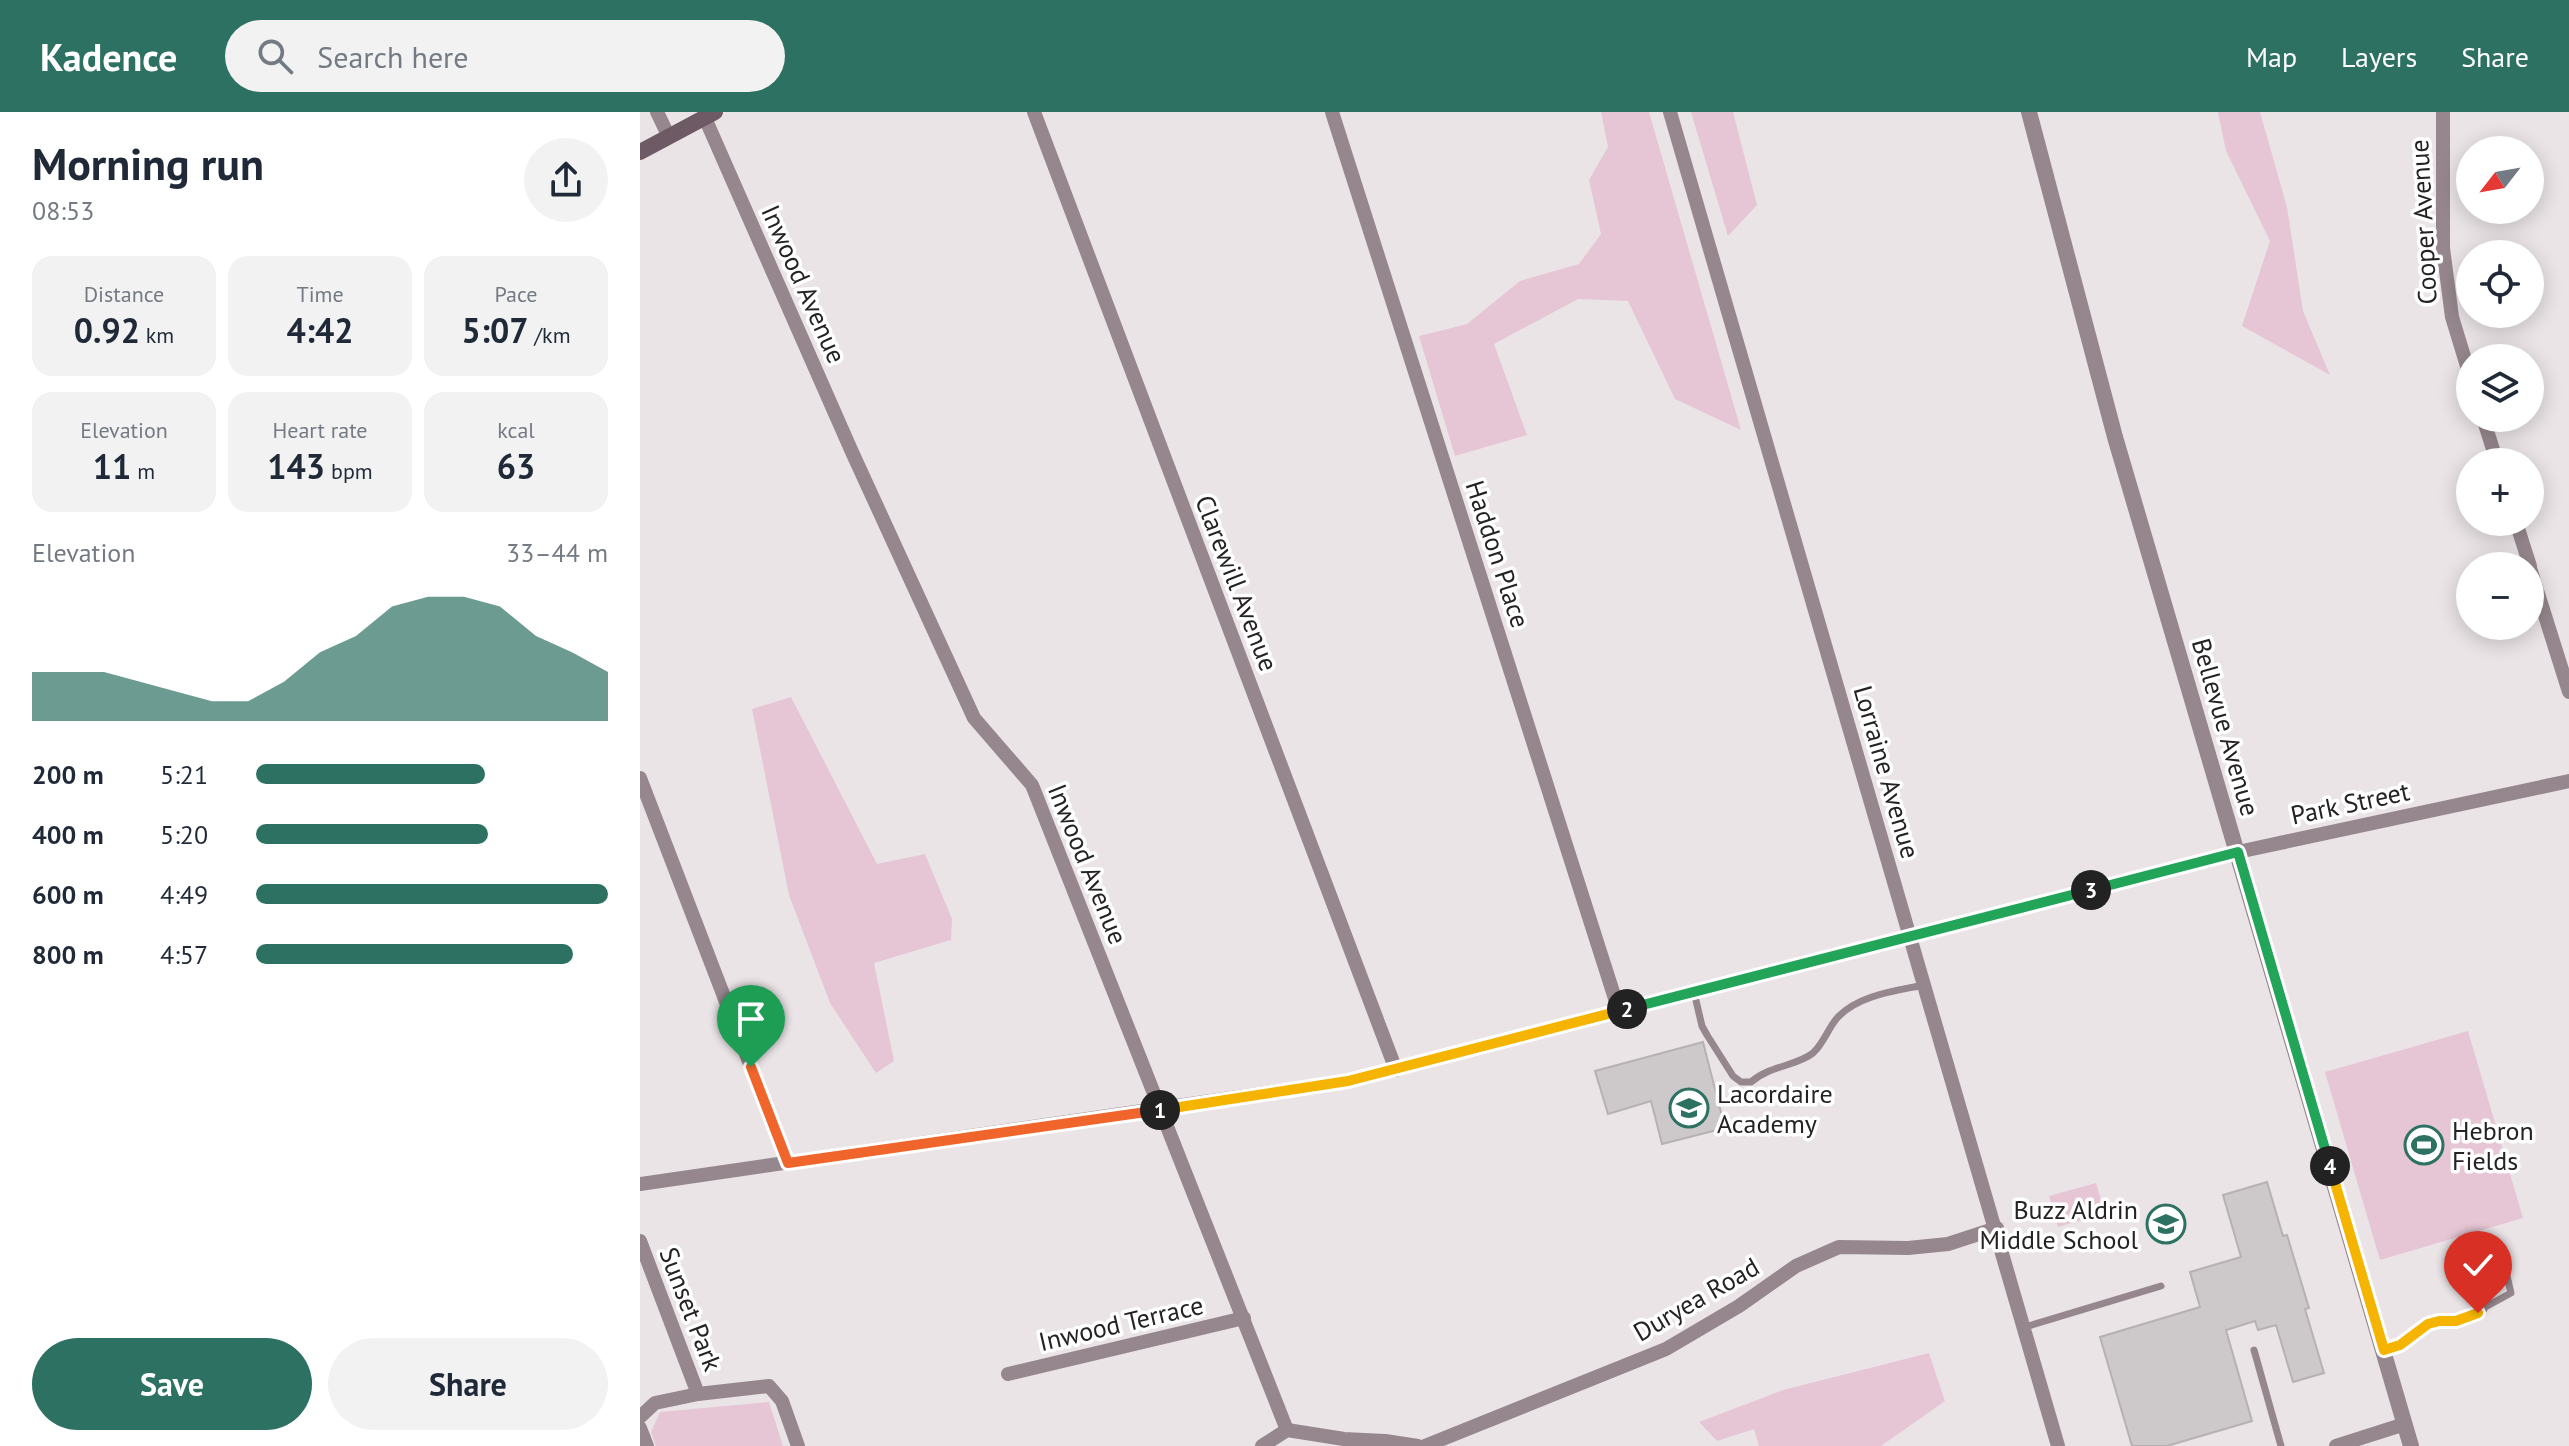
<!DOCTYPE html>
<html lang="en">
<head>
<meta charset="utf-8">
<style>
	body { margin:0; font-family:"PT Sans",sans-serif; background:#f2f2f3; color:#1f2937; height:100vh; display:flex; flex-direction:column; font-size:30px; white-space:nowrap }
	* { box-sizing:border-box; margin:0 }
	p { font-size:26px; color:#747a83 }
	.icon { flex:none; width:44px; height:44px; fill:none; stroke:currentColor; stroke-width:2; stroke-linecap:round; stroke-linejoin:round }
	.map { position:relative; flex:1; overflow:hidden }
	.details { display:flex; flex-direction:column; background:#fff; width:640px }
	.details>* { flex:none }
	.needle { width:52px; rotate:239deg }
	.controls { position:absolute; left:1816px; top:24px; display:grid; gap:16px }
	.controls a { display:grid; place-items:center; width:88px; height:88px; border-radius:50%; background:#fff; box-shadow:0 4px 20px #0003; font-size:40px }
	.pin { position:absolute; display:grid; place-items:center; width:68px; height:68px; color:#fff; margin:-82px -34px; border-radius:50% 50% 50% 0; rotate:-45deg; box-shadow:0 0 8px #0007 }
	.pin .icon { rotate:45deg }
	.km { position:absolute; width:40px; height:40px; margin:-20px; border-radius:50%; background:#222; color:#fff; font-size:22px; line-height:40px; text-align:center }
	.round { display:grid; place-items:center; flex:none; width:84px; height:84px; border-radius:42px; background:#f2f2f3 }
	.headline { display:flex; align-items:center; justify-content:space-between; height:136px; padding:0 32px }
	h1 { font-size:44px; font-weight:700; line-height:60px }
	.figures { display:grid; grid-template-columns:repeat(3,1fr); gap:12px; height:136px; padding:8px 32px }
	.figures div { display:grid; align-content:center; border-radius:20px; background:#f2f2f3; text-align:center }
	.figures b { font-size:34px; font-weight:700 }
	.figures small { font-size:22px; font-weight:400 }
	.figures p { font-size:22px }
	.chart { height:224px; padding:16px 32px }
	.chart p { display:flex; justify-content:space-between }
	.chart svg { width:100%; height:144px; margin-top:8px; fill:#2d7163; opacity:.7 }
	.primary-button { display:flex; gap:16px; margin-top:auto; padding:16px 32px }
	.primary-button a { flex:1; height:92px; border-radius:48px; background:#2d7163; color:#fff; font-size:32px; font-weight:700; line-height:92px; text-align:center }
	.primary-button a+a { background:#f2f2f3; color:#1f2937 }
	ul { padding:0 32px; list-style:none; font-size:26px }
	li { display:grid; grid-template-columns:128px 96px 1fr; align-items:center; height:60px }
	li i { height:20px; border-radius:10px; background:#2d7163 }
	header { display:flex; align-items:center; gap:48px; box-sizing:border-box; height:112px; padding:0 40px; background:#2d7163; color:#fff }
	header strong { font-size:38px }
	nav { display:flex; gap:44px; margin-inline-start:auto; font-size:28px }
	.search { width:560px; height:72px; background:#f2f2f3; display:flex; align-items:center; gap:20px; box-sizing:border-box; padding:0 28px; border-radius:44px; color:#747a83; font-size:30px }
	main { display:flex; flex:1; min-height:0 }
	.map>svg:first-child { display:block }
	.green { fill:#e6c6d4 }
	.building { fill:#cdc8ca; stroke:#b7b1b4; stroke-width:2 }
	.lines { fill:none; stroke-linecap:round; stroke-linejoin:round }
	.service { stroke:#95878d; stroke-width:7 }
	.minor { stroke:#95878d; stroke-width:14 }
	.tertiary { stroke:#95878d; stroke-width:16 }
	.secondary { stroke:#6e5a64; stroke-width:16 }
	.split-1-casing { stroke:#fff; stroke-width:16 }
	.split-2-casing { stroke:#fff; stroke-width:16 }
	.split-3-casing { stroke:#fff; stroke-width:16 }
	.split-4-casing { stroke:#fff; stroke-width:16 }
	.split-5-casing { stroke:#fff; stroke-width:16 }
	.split-1 { stroke:#f0652b; stroke-width:10 }
	.split-2 { stroke:#f5b400; stroke-width:10 }
	.split-3 { stroke:#22a559; stroke-width:10 }
	.split-4 { stroke:#22a559; stroke-width:10 }
	.split-5 { stroke:#f5b400; stroke-width:10 }
	.labels { text-anchor:middle; dominant-baseline:central; stroke-width:7; stroke-linejoin:round; paint-order:stroke }
	.street-label { font-size:26px; fill:#242223; stroke:#fff }
	.poi-label { font-size:26px; fill:#242223; stroke:#fff; text-anchor:start }
</style>
</head>
<body>
<header>
<strong>Kadence</strong>
<div class="search"><svg class="icon" aria-label="search" viewBox="0 0 24 24"><circle cx="10" cy="10" r="6"/><path d="M15 15l6 6"/></svg>Search here</div>
<nav><a>Map</a><a>Layers</a><a>Share</a></nav>
</header>
<main>
<section class="details">
<div class="headline"><div><h1>Morning run</h1><p>08:53</p></div><a class="round"><svg class="icon" aria-label="share" viewBox="0 0 24 24"><path d="M12 15V3M7 8l5-5 5 5M5 13v7h14v-7"/></svg></a></div>
<div class="figures">
<div><p>Distance</p><b>0.92<small> km</small></b></div>
<div><p>Time</p><b>4:42</b></div>
<div><p>Pace</p><b>5:07<small> /km</small></b></div>
</div>
<div class="figures">
<div><p>Elevation</p><b>11<small> m</small></b></div>
<div><p>Heart rate</p><b>143<small> bpm</small></b></div>
<div><p>kcal</p><b>63</b></div>
</div>
<div class="chart"><p><span>Elevation</span>33–44 m</p>
<svg viewBox="0 0 160 44" preserveAspectRatio="none"><path d="M0 44V29L10 29L20 29L30 32L40 35L50 38L60 38L70 32L80 23L90 18L100 9L110 6L120 6L130 9L140 18L150 23L160 29V44z"/></svg>
</div>
<ul>
<li><b>200 m</b>5:21<i style="width:65%"></i></li>
<li><b>400 m</b>5:20<i style="width:66%"></i></li>
<li><b>600 m</b>4:49<i style="width:100%"></i></li>
<li><b>800 m</b>4:57<i style="width:90%"></i></li>
</ul>
<div class="primary-button"><a>Save</a><a>Share</a></div>
</section>
<div class="map">
<svg width="1929" height="1334" viewBox="0 0 1929 1334">
	<rect width="100%" height="100%" fill="#eae4e7"/>
	<g class="green">
		<path d="M961 0H1009L1101 318 1035 287 988 189 938 187 854 232 887 323 815 344 779 224 827 212 880 169 939 152 961 122 949 68 968 35Z"/>
		<path d="M1051 0H1093L1117 93 1088 124Z"/>
		<path d="M1578 0H1620L1647 95 1663 199 1690 263 1602 214 1630 129 1586 39Z"/>
		<path d="M151 585 237 752 285 742 312 807 311 828 234 851 254 949 236 961 190 891 149 783 112 597Z"/>
		<path d="M1828 919 1883 1106 1740 1148 1685 960Z"/>
		<path d="M1456 1071 1465 1101 1418 1115 1409 1084Z"/>
		<path d="M1289 1241 1305 1289 1241 1334H1119L1114 1317 1077 1329 1059 1310 1143 1278Z"/>
		<path d="M129 1290 143 1334H16L11 1320 20 1300Z"/>
	</g>
	<g class="building">
		<path d="M1063 930 1085 1016 1022 1032 1011 989 968 1002 955 959Z"/>
		<path d="M1627 1070 1643 1124 1647 1123 1669 1196 1665 1197 1684 1261 1653 1270 1636 1213 1618 1218 1615 1209 1586 1218 1612 1309 1527 1334H1492L1460 1225 1560 1195 1550 1160 1601 1145 1583 1083Z"/>
	</g>
	<g class="lines">
		<g class="service">
			<path d="M1054 880 1062 914 1067 923 1093 964 1101 970H1111C1131 953 1157 954 1173 941 1184 931 1188 916 1198 905 1219 883 1255 879 1284 873"/>
			<path d="M1838 1172 1844 1197"/>
			<path d="M1385 1215 1521 1174"/>
			<path d="M1614 1238 1641 1334"/>
			<path d="M1744 1238 1760 1233 1788 1212 1827 1205 1871 1181 1867 1164"/>
		</g>
		<g class="minor">
			<path d="M17 0 29 25"/>
			<path d="M394 0 756 958"/>
			<path d="M692 0 979 899"/>
			<path d="M1030 0 1418 1334"/>
			<path d="M1803 0V136L1812 205 1830 264"/>
			<path d="M65 6 212 340 334 606 392 673 647 1318"/>
			<path d="M1843 306 1857 350"/>
			<path d="M1876 410 1890 454"/>
			<path d="M1890 456 1929 580"/>
			<path d="M0 666 148 1051"/>
			<path d="M0 1072 708 969 1598 740 1929 669"/>
			<path d="M0 1129 58 1282"/>
			<path d="M368 1262 604 1206"/>
			<path d="M0 1305 15 1291 58 1282 129 1274 142 1289 158 1334"/>
			<path d="M0 1316 7 1334"/>
			<path d="M622 1334 647 1318 704 1327 745 1329 778 1334"/>
			<path d="M785 1334 1026 1237 1099 1194 1156 1154 1199 1135 1268 1136 1308 1132 1357 1116"/>
			<path d="M1696 1334 1765 1312"/>
		</g>
		<path class="tertiary" d="M1389 0 1475 325 1771 1334"/>
		<path class="secondary" d="M0 40 75 0"/>
	</g>
	<g class="lines">
		<defs>
			<path id="split-1" d="M111 955 148 1051 520 998"/>
			<path id="split-2" d="M520 998 708 969 987 897"/>
			<path id="split-3" d="M987 897 1451 778"/>
			<path id="split-4" d="M1451 778 1598 740 1690 1054"/>
			<path id="split-5" d="M1690 1054 1744 1238 1760 1233 1788 1212 1799 1209H1816L1838 1201"/>
		</defs>
		<use href="#split-1" class="split-1-casing"/>
		<use href="#split-2" class="split-2-casing"/>
		<use href="#split-3" class="split-3-casing"/>
		<use href="#split-4" class="split-4-casing"/>
		<use href="#split-5" class="split-5-casing"/>
		<use href="#split-1" class="split-1"/>
		<use href="#split-2" class="split-2"/>
		<use href="#split-3" class="split-3"/>
		<use href="#split-4" class="split-4"/>
		<use href="#split-5" class="split-5"/>
	</g>
	<defs>
		<symbol id="school-ring" viewBox="-11 -11 22 22"><circle r="9.5" fill="#fff" stroke="#2d7163" stroke-width="1.5"/><path d="M0-5L7-2L0 1L-7-2ZM-4 1L0 2.5L4 1V4Q0 6-4 4Z" fill="#2d7163"/></symbol>
		<symbol id="stadium-ring" viewBox="-11 -11 22 22"><circle r="9.5" fill="#fff" stroke="#2d7163" stroke-width="1.5"/><path d="M0-5a6.5 5 0 1 0 0 10a6.5 5 0 1 0 0-10ZM-3.5-1.8h7v3.6h-7Z" fill="#2d7163"/></symbol>
	</defs>
	<g fill-rule="evenodd">
		<use href="#school-ring" x="1027" y="974" width="44" height="44"/>
		<use href="#stadium-ring" x="1762" y="1011" width="44" height="44"/>
		<use href="#school-ring" x="1504" y="1090" width="44" height="44"/>
	</g>
	<g class="labels">
		<g class="street-label">
			<text transform="translate(1783 110) rotate(-93)">Cooper Avenue</text>
			<text transform="translate(164 172) rotate(66)">Inwood Avenue</text>
			<text transform="translate(858 442) rotate(72)">Haddon Place</text>
			<text transform="translate(597 471) rotate(69)">Clarewill Avenue</text>
			<text transform="translate(1586 615) rotate(74)">Bellevue Avenue</text>
			<text transform="translate(1247 660) rotate(74)">Lorraine Avenue</text>
			<text transform="translate(1710 691) rotate(-12)">Park Street</text>
			<text transform="translate(448 752) rotate(68)">Inwood Avenue</text>
			<text transform="translate(1056 1187) rotate(-30)">Duryea Road</text>
			<text transform="translate(51 1197) rotate(69)">Sunset Park</text>
			<text transform="translate(481 1211) rotate(-13)">Inwood Terrace</text>
		</g>
		<g class="poi-label">
			<text x="1077" y="981">Lacordaire<tspan x="1077" dy="30">Academy</tspan></text>
			<text x="1812" y="1018">Hebron<tspan x="1812" dy="30">Fields</tspan></text>
			<text x="1498" y="1097" text-anchor="end">Buzz Aldrin<tspan x="1498" dy="30">Middle School</tspan></text>
		</g>
	</g>
</svg>
<div class="controls">
<a><svg class="needle" viewBox="-14 -14 28 28"><path d="M0-13l5 13h-10z" fill="#e53935"/><path d="M0 13l5-13h-10z" fill="#747a83"/></svg></a>
<a><svg class="icon" aria-label="locate" viewBox="0 0 24 24"><circle cx="12" cy="12" r="6"/><path d="M12 2v4M12 18v4M2 12h4M18 12h4"/></svg></a>
<a><svg class="icon" aria-label="layers" viewBox="0 0 24 24"><path d="M12 4l9 5-9 5-9-5zM3 14l9 5 9-5"/></svg></a>
<a>+</a>
<a>−</a>
</div>
<div class="pin" style="left:111px;top:955px;background:#1e9e55"><svg class="icon" aria-label="arrive" viewBox="0 0 24 24"><path d="M6 21V4h12l-3 4 3 4H6"/></svg></div>
<div class="pin" style="left:1838px;top:1201px;background:#d93025"><svg class="icon" aria-label="check" viewBox="0 0 24 24"><path d="M5 12l5 5 9-10"/></svg></div>
<b class="km" style="left:520px;top:998px">1</b>
<b class="km" style="left:987px;top:897px">2</b>
<b class="km" style="left:1451px;top:778px">3</b>
<b class="km" style="left:1690px;top:1054px">4</b>
</div>
</main>
</body>
</html>
